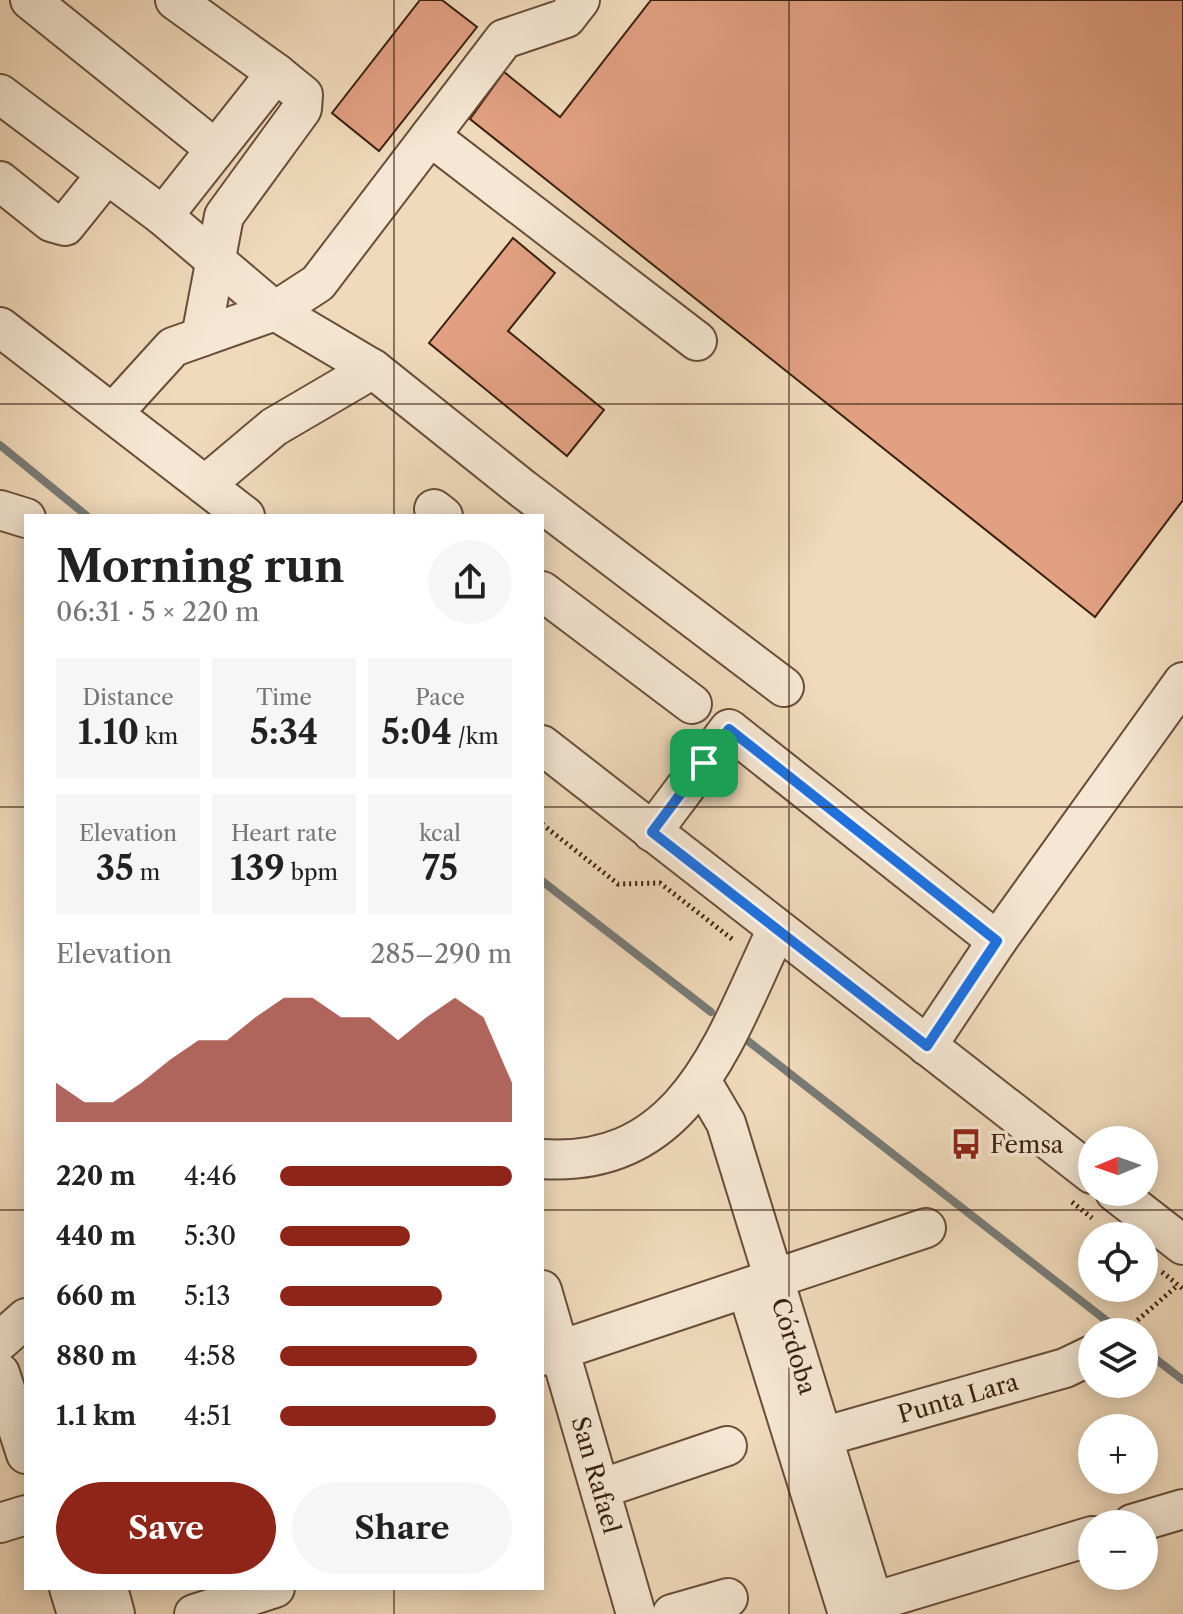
<!DOCTYPE html>
<html lang="en">
<head>
<meta charset="utf-8">
<style>
	body { margin:0; font-family:"Libre Caslon Text",serif; background:#f6f6f6; color:#222; height:100vh; display:flex; flex-direction:column; font-size:30px; white-space:nowrap }
	* { box-sizing:border-box; margin:0 }
	p { font-size:26px; color:#767676 }
	.icon { flex:none; width:44px; height:44px; fill:none; stroke:currentColor; stroke-width:2; stroke-linecap:round; stroke-linejoin:round }
	.map { position:relative; flex:1; overflow:hidden }
	.sheet { position:absolute; left:24px; top:514px; width:520px; height:1076px; display:flex; flex-direction:column; background:#fff; border-radius:0px; box-shadow:0 4px 20px #0003 }
	.sheet>* { flex:none }
	.needle { width:52px; rotate:268deg }
	.buttons { position:absolute; left:1078px; top:1126px; display:grid; gap:16px }
	.buttons a { display:grid; place-items:center; width:80px; height:80px; border-radius:50%; background:#fff; box-shadow:0 4px 20px #0003; font-size:40px }
	.pin { position:absolute; display:grid; place-items:center; width:68px; height:68px; color:#fff; margin:-34px; border-radius:16px; box-shadow:0 4px 12px #0006 }
	.round { display:grid; place-items:center; flex:none; width:84px; height:84px; border-radius:42px; background:#f6f6f6 }
	.overview { display:flex; align-items:center; justify-content:space-between; height:136px; padding:0 32px }
	h1 { font-size:44px; font-weight:700; line-height:60px }
	.stats { display:grid; grid-template-columns:repeat(3,1fr); gap:12px; height:136px; padding:8px 32px }
	.stats div { display:grid; align-content:center; border-radius:0px; background:#f6f6f6; text-align:center }
	.stats b { font-size:34px; font-weight:700 }
	.stats small { font-size:22px; font-weight:400 }
	.stats p { font-size:22px }
	.chart { height:224px; padding:16px 32px }
	.chart p { display:flex; justify-content:space-between }
	.chart svg { width:100%; height:144px; margin-top:8px; fill:#8f2418; opacity:.7 }
	.action { display:flex; gap:16px; margin-top:auto; padding:16px 32px }
	.action a { flex:1; height:92px; border-radius:48px; background:#8f2418; color:#fff; font-size:32px; font-weight:700; line-height:92px; text-align:center }
	.action a+a { background:#f6f6f6; color:#222 }
	ul { padding:0 32px; list-style:none; font-size:26px }
	li { display:grid; grid-template-columns:128px 96px 1fr; align-items:center; height:60px }
	li i { height:20px; border-radius:10px; background:#8f2418 }
	.map>svg:first-child { display:block }
	.lines { fill:none; stroke-linecap:round; stroke-linejoin:round }
	.stream { stroke:#787b77; stroke-width:8 }
	.building { fill:#e1a082; stroke:#3b200f; stroke-width:2 }
	.minor-casing { stroke:#684e3a; stroke-width:42 }
	.path { stroke:#3b200f; stroke-width:5; stroke-dasharray:2 4; stroke-linecap:butt }
	.minor { stroke:#f5e7d3; stroke-width:38 }
	.route-casing { stroke:#fff; stroke-width:16 }
	.route { stroke:#1a73e8; stroke-width:10 }
	.grid { fill:none; stroke:#3b200f; stroke-width:2; stroke-opacity:0.55 }
	.labels { text-anchor:middle; dominant-baseline:central; stroke-width:7; stroke-linejoin:round; paint-order:stroke }
	.poi-label { font-size:24px; fill:#3b200f; stroke:#f5e7d3; text-anchor:start }
	.street-label { font-size:24px; fill:#3b200f; stroke:#f5e7d3 }
</style>
</head>
<body>
<div class="map">
<svg width="1183" height="1614" viewBox="0 0 1183 1614">
	<rect width="100%" height="100%" fill="#f0dabb"/>
	<filter id="stains"><feTurbulence type="fractalNoise" baseFrequency=".0025" numOctaves="4"/><feColorMatrix values="0 0 0 0 .2 0 0 0 0 .09 0 0 0 0 .02 0 0 0 .5 -.17"/></filter>
	<radialGradient id="worn" r=".72"><stop offset=".6" stop-color="#630" stop-opacity="0"/><stop offset="1" stop-color="#630" stop-opacity=".3"/></radialGradient>
	<g class="lines">
		<g class="stream">
			<path d="M0 445 87 516"/>
			<path d="M542 881 711 1012"/>
			<path d="M748 1041 1121 1332"/>
			<path d="M1144 1350 1183 1380"/>
		</g>
	</g>
	<g class="building">
		<path d="M420 0H442L477 27 379 151 332 113Z"/>
		<path d="M651 0H1183V500L1095 617 470 119 504 72 560 117Z"/>
		<path d="M513 238 555 273 508 331 604 410 567 456 429 343Z"/>
	</g>
	<g class="lines">
		<defs>
			<g id="minor">
				<path d="M30 0 214 148"/>
				<path d="M0 94 163 216 275 311 373 369"/>
				<path d="M430 136 697 341"/>
				<path d="M0 181 51 222 65 226 106 175"/>
				<path d="M163 216 276 73 175 0"/>
				<path d="M0 327 245 516"/>
				<path d="M201 337 224 216 302 109 303 95 276 73"/>
				<path d="M113 413 173 347 275 311 318 283 504 39 566 18 580 0"/>
				<path d="M205 485 274 427 373 369 523 489 784 687"/>
				<path d="M434 509 443 516"/>
				<path d="M0 510 26 518"/>
				<path d="M542 591 692 704"/>
				<path d="M542 745 1092 1174"/>
				<path d="M652 832 729 729 997 941"/>
				<path d="M927 1046 997 941 1183 682"/>
				<path d="M702 1082 726 1123 877 1614"/>
				<path d="M542 1159C688 1169 725 1037 777 929"/>
				<path d="M1115 1192 1183 1245"/>
				<path d="M747 1289 848 1614"/>
				<path d="M542 1290 636 1614"/>
				<path d="M0 1341 26 1318"/>
				<path d="M542 1356 926 1228"/>
				<path d="M0 1373 26 1454"/>
				<path d="M822 1437 1065 1368 1092 1355"/>
				<path d="M600 1489 727 1446"/>
				<path d="M0 1523 26 1515"/>
				<path d="M1132 1524 1183 1509"/>
				<path d="M69 1588 77 1614"/>
				<path d="M108 1588 115 1614"/>
				<path d="M873 1602 1092 1536"/>
				<path d="M194 1614 275 1588"/>
				<path d="M672 1614 728 1598"/>
			</g>
		</defs>
		<use href="#minor" class="minor-casing"/>
		<g class="path">
			<path d="M542 824 618 884 660 883 732 939"/>
			<path d="M1072 1202 1092 1218"/>
			<path d="M1162 1272 1183 1289"/>
			<path d="M1124 1332 1178 1285"/>
		</g>
		<use href="#minor" class="minor"/>
	</g>
	<g class="lines">
		<defs>
			<path id="route" d="M729 729 997 941 927 1046 652 832Z"/>
		</defs>
		<use href="#route" class="route-casing"/>
		<use href="#route" class="route"/>
	</g>
	<path class="grid" d="M394 0V516M789 0V1614M0 404H1183M0 807H26M542 807H1183M0 1210H26M542 1210H1183M394 1588V1614"/>
	<defs>
		<symbol id="bus-bare" viewBox="-9 -9 18 18"><path d="M-5-6H5V4H4V6H2V4H-2V6H-4V4H-5ZM-3.5-4V0h7V-4ZM-3.5 1.2v1.5H-2V1.2ZM2 1.2v1.5H3.5V1.2Z" fill="#8f2418" stroke="#f5e7d3" stroke-width="2.5" paint-order="stroke"/></symbol>
	</defs>
	<g fill-rule="evenodd">
		<use href="#bus-bare" x="944" y="1122" width="44" height="44"/>
	</g>
	<g class="labels">
		<g class="poi-label">
			<text x="990" y="1144">Femsa</text>
		</g>
		<g class="street-label">
			<text transform="translate(794 1346) rotate(73)">Córdoba</text>
			<text transform="translate(958 1398) rotate(-16)">Punta Lara</text>
			<text transform="translate(596 1475) rotate(74)">San Rafael</text>
		</g>
	</g>
	<rect width="100%" height="100%" filter="url(#stains)"/>
	<rect width="100%" height="100%" fill="url(#worn)"/>
</svg>
<div class="buttons">
<a><svg class="needle" viewBox="-14 -14 28 28"><path d="M0-13l5 13h-10z" fill="#e53935"/><path d="M0 13l5-13h-10z" fill="#767676"/></svg></a>
<a><svg class="icon" aria-label="locate" viewBox="0 0 24 24"><circle cx="12" cy="12" r="6"/><path d="M12 2v4M12 18v4M2 12h4M18 12h4"/></svg></a>
<a><svg class="icon" aria-label="layers" viewBox="0 0 24 24"><path d="M12 4l9 5-9 5-9-5zM3 14l9 5 9-5"/></svg></a>
<a>+</a>
<a>−</a>
</div>
<div class="pin" style="left:704px;top:763px;background:#1e9e55"><svg class="icon" aria-label="arrive" viewBox="0 0 24 24"><path d="M6 21V4h12l-3 4 3 4H6"/></svg></div>
<section class="sheet">
<div class="overview"><div><h1>Morning run</h1><p>06:31 · 5 × 220 m</p></div><a class="round"><svg class="icon" aria-label="share" viewBox="0 0 24 24"><path d="M12 15V3M7 8l5-5 5 5M5 13v7h14v-7"/></svg></a></div>
<div class="stats">
<div><p>Distance</p><b>1.10<small> km</small></b></div>
<div><p>Time</p><b>5:34</b></div>
<div><p>Pace</p><b>5:04<small> /km</small></b></div>
</div>
<div class="stats">
<div><p>Elevation</p><b>35<small> m</small></b></div>
<div><p>Heart rate</p><b>139<small> bpm</small></b></div>
<div><p>kcal</p><b>75</b></div>
</div>
<div class="chart"><p><span>Elevation</span>285–290 m</p>
<svg viewBox="0 0 160 44" preserveAspectRatio="none"><path d="M0 44V32L10 38L20 38L30 32L40 25L50 19L60 19L70 12L80 6L90 6L100 12L110 12L120 19L130 12L140 6L150 12L160 32V44z"/></svg>
</div>
<ul>
<li><b>220 m</b>4:46<i style="width:100%"></i></li>
<li><b>440 m</b>5:30<i style="width:56%"></i></li>
<li><b>660 m</b>5:13<i style="width:70%"></i></li>
<li><b>880 m</b>4:58<i style="width:85%"></i></li>
<li><b>1.1 km</b>4:51<i style="width:93%"></i></li>
</ul>
<div class="action"><a>Save</a><a>Share</a></div>
</section>
</div>
</body>
</html>
